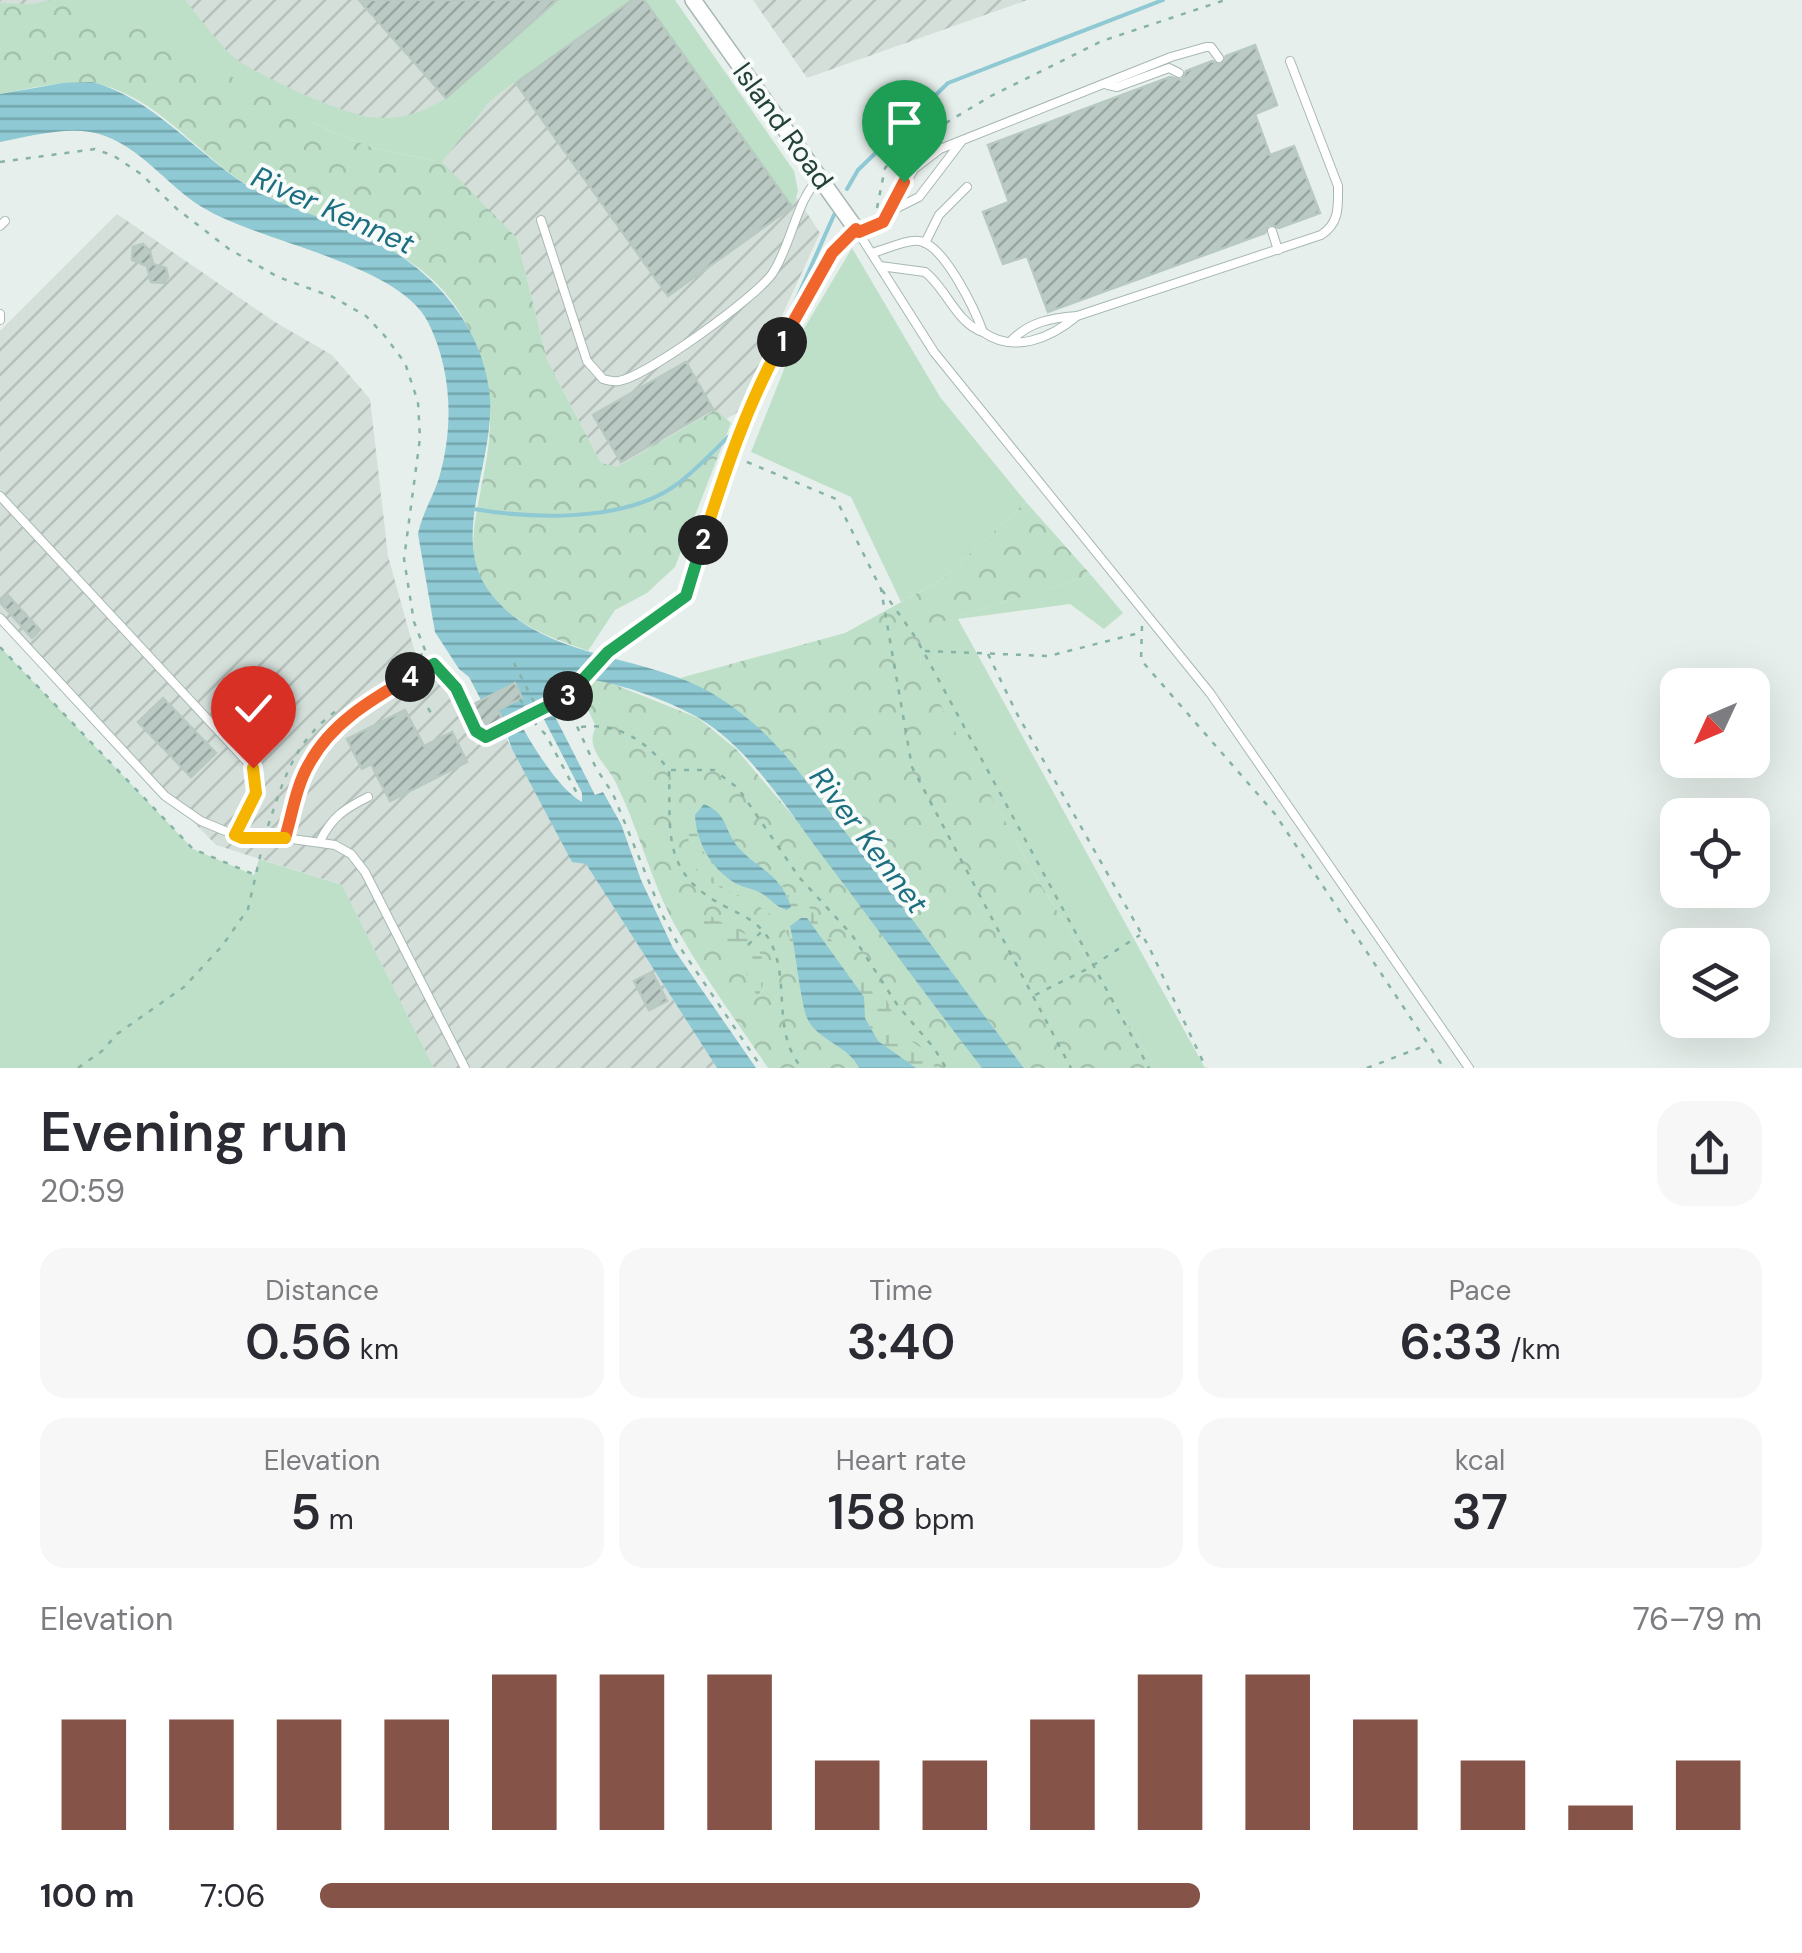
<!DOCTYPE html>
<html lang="en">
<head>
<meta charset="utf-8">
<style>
	body { margin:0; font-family:"DM Sans",sans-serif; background:#f7f7f7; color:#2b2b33; height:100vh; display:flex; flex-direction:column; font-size:38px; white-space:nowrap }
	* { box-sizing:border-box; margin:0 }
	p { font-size:32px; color:#7c7c81 }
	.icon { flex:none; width:55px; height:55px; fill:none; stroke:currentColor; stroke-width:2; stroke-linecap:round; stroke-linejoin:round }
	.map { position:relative; height:1068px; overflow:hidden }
	.side { display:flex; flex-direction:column; background:#fff; flex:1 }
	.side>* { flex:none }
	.needle { width:65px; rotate:226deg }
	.controls { position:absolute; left:1660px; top:668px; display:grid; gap:20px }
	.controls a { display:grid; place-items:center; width:110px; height:110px; border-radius:20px; background:#fff; box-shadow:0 10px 40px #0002; font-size:50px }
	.pin { position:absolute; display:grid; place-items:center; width:85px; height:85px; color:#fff; margin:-102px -42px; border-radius:50% 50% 50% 0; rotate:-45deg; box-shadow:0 0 10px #0007 }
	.pin .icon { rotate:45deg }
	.km { position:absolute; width:50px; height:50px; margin:-25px; border-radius:50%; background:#222; color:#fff; font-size:28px; line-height:50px; text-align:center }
	.round { display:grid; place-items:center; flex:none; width:105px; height:105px; border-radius:30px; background:#f7f7f7 }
	.headline { display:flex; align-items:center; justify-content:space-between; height:170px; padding:0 40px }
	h1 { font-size:55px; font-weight:600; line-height:75px }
	.figures { display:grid; grid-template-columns:repeat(3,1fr); gap:15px; height:170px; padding:10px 40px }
	.figures div { display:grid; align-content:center; border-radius:25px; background:#f7f7f7; text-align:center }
	.figures b { font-size:50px; font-weight:600 }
	.figures small { font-size:28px; font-weight:400 }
	.figures p { font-size:28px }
	.chart { height:280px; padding:20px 40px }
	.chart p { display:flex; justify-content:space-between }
	.chart svg { width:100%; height:180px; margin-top:10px; stroke:#855347; stroke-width:6 }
	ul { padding:0 40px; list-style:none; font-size:32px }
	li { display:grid; grid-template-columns:160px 120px 1fr; align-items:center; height:75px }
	li i { height:25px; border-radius:12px; background:#855347 }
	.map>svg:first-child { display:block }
	.industrial { fill:url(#industrial-furrows) }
	.grass { fill:#bfe0c8 }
	.forest { fill:url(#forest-crowns) }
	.wetland { fill:url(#wetland-marsh) }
	.water { fill:url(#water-rules); fill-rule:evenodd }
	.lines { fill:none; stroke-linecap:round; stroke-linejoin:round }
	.stream { stroke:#8ec9d4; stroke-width:4 }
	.building { fill:url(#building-hatch); stroke:#b8c9c2; stroke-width:2.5 }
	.lane-casing { stroke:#a8b8b2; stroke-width:10 }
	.street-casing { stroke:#a8b8b2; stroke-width:18 }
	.path { stroke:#86b3a5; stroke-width:2.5; stroke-dasharray:5 8; stroke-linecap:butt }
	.lane { stroke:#fff; stroke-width:8 }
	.street { stroke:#fff; stroke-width:15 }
	.split-1-casing { stroke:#fff; stroke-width:20 }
	.split-2-casing { stroke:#fff; stroke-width:20 }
	.split-3-casing { stroke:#fff; stroke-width:20 }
	.split-4-casing { stroke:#fff; stroke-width:20 }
	.split-5-casing { stroke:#fff; stroke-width:20 }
	.split-6-casing { stroke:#fff; stroke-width:20 }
	.split-1 { stroke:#f0652b; stroke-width:12 }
	.split-2 { stroke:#f5b400; stroke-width:12 }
	.split-3 { stroke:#22a559; stroke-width:12 }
	.split-4 { stroke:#22a559; stroke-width:12 }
	.split-5 { stroke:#f0652b; stroke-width:12 }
	.split-6 { stroke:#f5b400; stroke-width:12 }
	.labels { text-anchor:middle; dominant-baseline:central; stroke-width:8; stroke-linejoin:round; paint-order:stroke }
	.street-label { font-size:28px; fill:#24423a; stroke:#f7fbf9 }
	.water-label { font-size:30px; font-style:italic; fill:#1c6f80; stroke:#f7fbf9 }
</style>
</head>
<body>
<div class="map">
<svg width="1802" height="1068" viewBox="0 0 1802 1068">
	<defs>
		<pattern id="industrial-furrows" width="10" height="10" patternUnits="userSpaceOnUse" patternTransform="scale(2.5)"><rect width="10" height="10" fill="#d4dfda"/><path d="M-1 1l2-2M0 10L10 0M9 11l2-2" fill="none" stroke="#b6c1bc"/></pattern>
		<pattern id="forest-crowns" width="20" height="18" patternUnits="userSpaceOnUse" patternTransform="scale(2.5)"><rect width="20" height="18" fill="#bfe0c8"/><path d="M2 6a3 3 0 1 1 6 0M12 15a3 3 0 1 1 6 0" fill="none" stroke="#a4c1ad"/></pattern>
		<pattern id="wetland-marsh" width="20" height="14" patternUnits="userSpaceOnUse" patternTransform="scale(2.5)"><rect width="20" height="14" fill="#bfe0c8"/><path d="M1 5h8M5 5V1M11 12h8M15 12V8" fill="none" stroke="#a4c1ad"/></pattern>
		<pattern id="water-rules" width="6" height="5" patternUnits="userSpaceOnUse" patternTransform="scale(2.5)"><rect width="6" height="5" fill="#8ec9d4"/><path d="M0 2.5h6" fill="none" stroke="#74a5ad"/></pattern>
		<pattern id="building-hatch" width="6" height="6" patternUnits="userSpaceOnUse" patternTransform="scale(2.5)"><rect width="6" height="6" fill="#bbcac4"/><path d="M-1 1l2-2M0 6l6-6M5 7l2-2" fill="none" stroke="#98a6a0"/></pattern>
	</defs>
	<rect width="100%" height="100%" fill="#e6efeb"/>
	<g class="industrial">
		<path d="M0 0H668L820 233 738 412 613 486 547 360 517 238 429 155 0 35Z"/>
		<path d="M753 0H1027L807 78Z"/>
		<path d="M117 214 275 322 332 355 370 399 388 556 417 660 448 682 477 745 503 732 572 861 586 864 717 1068H434L342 885 216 845 0 625V331Z"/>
	</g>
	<g class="grass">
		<path d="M85 0H185C200 18 214 38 230 54 250 73 337 111 364 116 393 122 422 114 446 98L557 0H632L501 92 489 102 442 162 373 148 332 132 263 96 166 36 87 11Z"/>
		<path d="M644 0H675L794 171 798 191 792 207Z"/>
		<path d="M852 248 940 397 1026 502 943 579 901 602 851 497 751 452 793 347Z"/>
		<path d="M1091 575 1123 613 1104 629 1070 604 958 619 1205 1068H1156L1039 882 921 671 919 629Z"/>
		<path d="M0 647 193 849 254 875 259 859 342 885 434 1068H0Z"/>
	</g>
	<g class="forest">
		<path d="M51 0H85L87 11 166 36 263 96 332 132 373 148 442 162 517 238 547 360 601 463 617 467 716 410 731 423 675 567 647 593 615 610 588 651C569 644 549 637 532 628 448 579 475 533 487 456 494 412 490 371 470 331 423 234 327 235 247 185 201 156 165 107 112 88 77 76 35 88 0 94V3L33 4Z"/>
		<path d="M1026 502 1091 575 920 629 921 670 1039 882 1156 1068H1024L816 795 717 696 680 678 845 633 943 579Z"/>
		<path d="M573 671 577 677 603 680 698 718 736 749 798 822 982 1068H768C735 1019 699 970 671 918 649 874 637 825 615 781 606 764 584 747 596 727L587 707C574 705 569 695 556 692L564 672Z"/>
	</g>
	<g class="wetland">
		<path d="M695 815C698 879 740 876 778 908L789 899 781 885 812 910 821 930 862 970 868 983 885 996 902 1035 926 1051 935 1068H916L878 1041 865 1018 864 997 807 918H801L790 926 797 957C792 946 787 930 779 922 742 883 665 892 695 815Z"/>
		<path d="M711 916C722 924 737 928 748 936 765 950 770 980 757 997L748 976 704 927V919Z"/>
	</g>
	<g class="water">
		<path d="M92 82C155 99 194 152 248 186 281 206 317 215 352 230 420 258 478 313 489 389 499 457 446 537 491 594 540 656 630 654 696 685 714 693 731 705 747 718 787 750 818 798 850 838 909 914 966 992 1024 1068H982C927 997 875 925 821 854 786 807 750 749 699 718 663 698 617 682 576 677L573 671 565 672 556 692 546 695V699L595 795 603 792 621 824 641 880 673 948 756 1068H717L586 864 572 862 512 749 498 710 522 698 515 684 481 700 469 677 459 669 435 632 418 534C422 514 433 497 439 478 454 427 452 370 428 322 399 265 266 243 209 211 171 191 146 151 105 136 74 124 32 136 0 142V94L63 83ZM535 702 582 793V802C557 788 531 743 516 716L524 706Z"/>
		<path d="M704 804C729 815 723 829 738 847 759 871 779 871 791 907L787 910C775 907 771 899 761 893 754 889 746 888 739 885 713 872 696 843 695 815Z"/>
		<path d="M801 918H807L864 997 865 1018 878 1041 916 1068H859C849 1046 819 1041 808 1020 801 1008 795 945 790 926Z"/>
	</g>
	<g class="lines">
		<g class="stream">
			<path d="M847 189 858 170 948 83 1163 0"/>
			<path d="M789 316 834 215"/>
			<path d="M474 509C532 519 622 522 673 487 696 472 716 447 737 429"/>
		</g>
	</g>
	<g class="building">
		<path d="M359 0H557L446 98Z"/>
		<path d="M632 0H644L792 207 668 296 516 83Z"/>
		<path d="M1255 45 1277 105 1255 114 1270 155 1294 146 1320 213 1279 228 1269 224 1265 233 1048 312 1027 256 1003 264 983 212 1009 202 988 145 1170 77 1182 80 1186 71 1212 61 1221 65 1226 56Z"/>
		<path d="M143 244 150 251 153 264 166 268 168 277 164 283 151 282 147 266 132 260 133 247Z"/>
		<path d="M686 362 713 409 621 462 593 415Z"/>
		<path d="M7 594 40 630 32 638 0 602Z"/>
		<path d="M515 683 522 698 498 710 505 724 485 734 470 706Z"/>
		<path d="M163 698 216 753 191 777 138 722Z"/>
		<path d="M405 710 424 746 452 732 467 762 390 801 371 764 362 769 347 739Z"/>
		<path d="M652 972 667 1001 649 1010 634 981Z"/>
	</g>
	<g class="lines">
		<defs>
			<g id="lane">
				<path d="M1108 85 1117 87 1169 68 1179 73"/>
				<path d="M891 211 919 197 961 142"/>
				<path d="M541 220 587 361 603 379C610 381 612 382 619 381 647 376 755 298 772 274 791 247 797 196 821 177"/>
				<path d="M0 226 5 221"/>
				<path d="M856 229 934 352 1210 693 1469 1068"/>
				<path d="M1272 231 1278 250"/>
				<path d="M859 233 883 222 914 169 940 149 1171 57 1206 47H1211L1219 58"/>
				<path d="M925 243 939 215 967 187"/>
				<path d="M872 253C885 250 906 239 919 241 944 244 975 310 983 332 957 324 946 288 925 272L880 266"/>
				<path d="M0 314V320"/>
				<path d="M1077 316 1321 235C1340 223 1338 206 1338 186L1290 61"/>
				<path d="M983 332C1014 354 1051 338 1077 316 1051 318 1029 322 1011 341"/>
				<path d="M0 496 253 768 256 793 235 835"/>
				<path d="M0 618 165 796 201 821 242 838H285L335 845 351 854 365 872 465 1068"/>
				<path d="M285 838C291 814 296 787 308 764 334 718 388 687 434 664"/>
				<path d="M320 841C332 817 344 809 368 797"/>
			</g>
			<path id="street" d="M686 596 726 469 765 373 832 253 856 229 693 0"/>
		</defs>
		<use href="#lane" class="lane-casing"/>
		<use href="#street" class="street-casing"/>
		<g class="path">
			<path d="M0 162 95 149 114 156 141 174 177 209 229 249 278 277 333 297 366 316 384 335 405 363 418 402 420 438 404 559 414 622 427 655"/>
			<path d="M877 208 885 168 902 149 991 96 1102 41 1225 0"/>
			<path d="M747 462 836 499 881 589 912 767 1071 1068"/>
			<path d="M882 590 916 638 1149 1068"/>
			<path d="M1142 626 1141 660 1275 814 1444 1068"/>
			<path d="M0 647 193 849 253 874"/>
			<path d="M925 651 1049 656 1139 633"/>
			<path d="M988 654 1016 712 1149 947 1206 1068"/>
			<path d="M514 663 535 704 528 707"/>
			<path d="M396 670 424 653"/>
			<path d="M443 672C458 691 463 721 482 736L565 700 596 768 613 794 663 916 679 946 762 1068"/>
			<path d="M520 699 531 719 546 735 579 797"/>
			<path d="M566 699 608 652 672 606"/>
			<path d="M428 708 431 713"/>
			<path d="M581 727C619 722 647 742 669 770 671 834 660 874 728 908 745 916 761 924 770 941 791 980 771 1033 802 1068"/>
			<path d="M671 770H714L738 788 799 877 852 935 898 1006 934 1048 946 1068"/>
			<path d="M268 826C285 775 295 740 340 708"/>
			<path d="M748 945 761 932"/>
			<path d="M1035 995 1089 968 1140 935"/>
			<path d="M78 1068 102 1051 117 1034 184 987 222 946 248 909 262 848"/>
			<path d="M1367 1068 1427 1045"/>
		</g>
		<use href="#lane" class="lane"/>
		<use href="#street" class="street"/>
	</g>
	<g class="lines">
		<defs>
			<path id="split-1" d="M782 342 832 253 856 229 859 232 883 222 904 182"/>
			<path id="split-2" d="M703 540C725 472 747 404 782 342"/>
			<path id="split-3" d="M568 696 608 652 686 596 703 540"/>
			<path id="split-4" d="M410 677 434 664 456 688 476 731 486 737 568 696"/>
			<path id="split-5" d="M285 838C292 815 296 786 309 764 331 723 371 700 410 677"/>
			<path id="split-6" d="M253 768 256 793 235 835 242 838H285"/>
		</defs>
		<use href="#split-1" class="split-1-casing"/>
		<use href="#split-2" class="split-2-casing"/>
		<use href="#split-3" class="split-3-casing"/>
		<use href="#split-4" class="split-4-casing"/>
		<use href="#split-5" class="split-5-casing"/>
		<use href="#split-6" class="split-6-casing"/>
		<use href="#split-1" class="split-1"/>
		<use href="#split-2" class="split-2"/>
		<use href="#split-3" class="split-3"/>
		<use href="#split-4" class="split-4"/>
		<use href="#split-5" class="split-5"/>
		<use href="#split-6" class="split-6"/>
	</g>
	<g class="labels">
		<g class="street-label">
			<text transform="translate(783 126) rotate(54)">Island Road</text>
		</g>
		<g class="water-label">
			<text transform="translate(333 210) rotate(24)">River Kennet</text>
			<text transform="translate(869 840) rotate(53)">River Kennet</text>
		</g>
	</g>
</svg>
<div class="controls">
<a><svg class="needle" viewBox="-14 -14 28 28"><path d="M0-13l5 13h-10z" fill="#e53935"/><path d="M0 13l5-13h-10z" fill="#7c7c81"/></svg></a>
<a><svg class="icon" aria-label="locate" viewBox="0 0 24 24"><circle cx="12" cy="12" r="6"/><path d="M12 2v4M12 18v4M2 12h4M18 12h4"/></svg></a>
<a><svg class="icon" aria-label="layers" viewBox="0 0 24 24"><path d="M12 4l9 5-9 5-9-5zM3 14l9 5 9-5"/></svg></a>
</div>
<div class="pin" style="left:904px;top:182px;background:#1e9e55"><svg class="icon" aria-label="arrive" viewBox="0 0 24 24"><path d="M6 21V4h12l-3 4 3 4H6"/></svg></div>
<div class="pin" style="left:253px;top:768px;background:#d93025"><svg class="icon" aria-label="check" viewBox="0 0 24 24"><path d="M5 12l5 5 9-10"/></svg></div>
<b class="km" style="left:782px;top:342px">1</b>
<b class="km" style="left:703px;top:540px">2</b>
<b class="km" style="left:568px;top:696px">3</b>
<b class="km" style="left:410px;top:677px">4</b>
</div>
<section class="side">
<div class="headline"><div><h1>Evening run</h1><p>20:59</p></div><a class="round"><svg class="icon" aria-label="share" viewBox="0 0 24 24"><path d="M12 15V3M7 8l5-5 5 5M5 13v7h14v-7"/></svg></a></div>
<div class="figures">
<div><p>Distance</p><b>0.56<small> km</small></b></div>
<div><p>Time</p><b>3:40</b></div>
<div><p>Pace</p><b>6:33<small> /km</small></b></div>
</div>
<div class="figures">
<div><p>Elevation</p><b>5<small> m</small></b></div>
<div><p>Heart rate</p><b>158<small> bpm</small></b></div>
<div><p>kcal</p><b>37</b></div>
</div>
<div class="chart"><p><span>Elevation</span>76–79 m</p>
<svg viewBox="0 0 160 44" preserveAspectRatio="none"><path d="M5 44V17M15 44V17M25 44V17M35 44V17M45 44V6M55 44V6M65 44V6M75 44V27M85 44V27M95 44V17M105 44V6M115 44V6M125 44V17M135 44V27M145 44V38M155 44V27"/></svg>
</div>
<ul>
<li><b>100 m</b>7:06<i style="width:61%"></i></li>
</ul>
</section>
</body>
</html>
